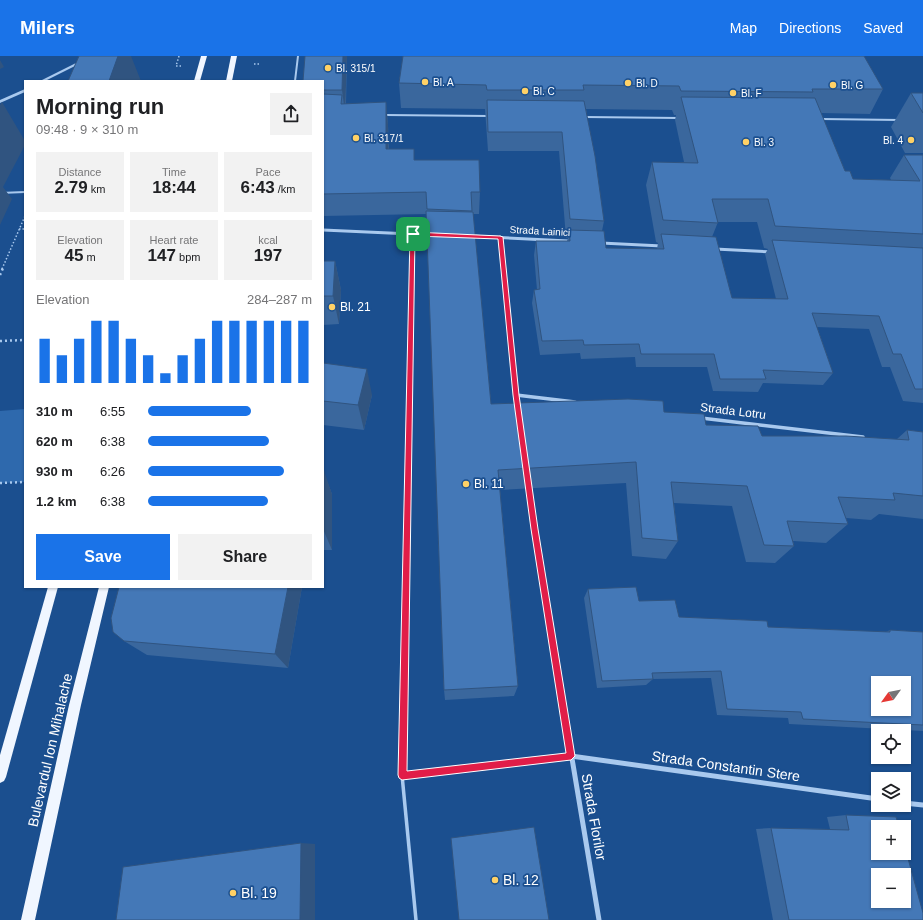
<!DOCTYPE html>
<html lang="en">
<head>
<meta charset="utf-8">
<style>
	body { margin:0; font-family:Arial,sans-serif; background:#f2f2f2; color:#202124; height:100vh; display:flex; flex-direction:column; font-size:15px; white-space:nowrap }
	* { box-sizing:border-box; margin:0 }
	p { font-size:13px; color:#757577 }
	.icon { flex:none; width:22px; height:22px; fill:none; stroke:currentColor; stroke-width:2; stroke-linecap:round; stroke-linejoin:round }
	.map { position:relative; flex:1; overflow:hidden }
	.sheet { position:absolute; left:24px; top:24px; width:300px; height:508px; display:flex; flex-direction:column; background:#fff; border-radius:0px; box-shadow:0 1px 3px #0004 }
	.sheet>* { flex:none }
	.needle { width:26px; rotate:237deg }
	.fabs { position:absolute; left:871px; top:620px; display:grid; gap:8px }
	.fabs a { display:grid; place-items:center; width:40px; height:40px; border-radius:0px; background:#fff; box-shadow:0 1px 3px #0004; font-size:20px }
	.pin { position:absolute; display:grid; place-items:center; width:34px; height:34px; color:#fff; margin:-17px; border-radius:8px; box-shadow:0 2px 6px #0006 }
	.round { display:grid; place-items:center; flex:none; width:42px; height:42px; border-radius:0px; background:#f2f2f2 }
	.summary { display:flex; align-items:center; justify-content:space-between; height:68px; padding:0 12px }
	h1 { font-size:22px; font-weight:600; line-height:30px }
	.metrics { display:grid; grid-template-columns:repeat(3,1fr); gap:6px; height:68px; padding:4px 12px }
	.metrics div { display:grid; align-content:center; border-radius:0px; background:#f2f2f2; text-align:center }
	.metrics b { font-size:17px; font-weight:600 }
	.metrics small { font-size:11px; font-weight:400 }
	.metrics p { font-size:11px }
	.chart { height:112px; padding:8px 12px }
	.chart p { display:flex; justify-content:space-between }
	.chart svg { width:100%; height:72px; margin-top:4px; stroke:#1a73e8; stroke-width:6 }
	.primary-button { display:flex; gap:8px; margin-top:auto; padding:8px 12px }
	.primary-button a { flex:1; height:46px; border-radius:0px; background:#1a73e8; color:#fff; font-size:16px; font-weight:600; line-height:46px; text-align:center }
	.primary-button a+a { background:#f2f2f2; color:#202124 }
	ul { padding:0 12px; list-style:none; font-size:13px }
	li { display:grid; grid-template-columns:64px 48px 1fr; align-items:center; height:30px }
	li i { height:10px; border-radius:5px; background:#1a73e8 }
	header { display:flex; align-items:center; gap:24px; box-sizing:border-box; height:56px; padding:0 20px; background:#1a73e8; color:#fff }
	header strong { font-size:19px }
	nav { display:flex; gap:22px; margin-inline-start:auto; font-size:14px }
	.map>svg:first-child { display:block }
	.green { fill:#2e69ad }
	.lines { fill:none; stroke-linecap:round; stroke-linejoin:round }
	.path-far1 { stroke:#a9c9ee; stroke-width:1.5; stroke-dasharray:1.5 2; stroke-linecap:butt }
	.path { stroke:#a9c9ee; stroke-width:2.5; stroke-dasharray:2 3; stroke-linecap:butt }
	.service-far2 { stroke:#a9c9ee; stroke-width:2 }
	.service-far1 { stroke:#a9c9ee; stroke-width:3 }
	.service { stroke:#a9c9ee; stroke-width:3.5 }
	.minor-far2 { stroke:#a9c9ee; stroke-width:3 }
	.minor-far1 { stroke:#a9c9ee; stroke-width:3.5 }
	.minor { stroke:#a9c9ee; stroke-width:5 }
	.tertiary { fill:#a9c9ee; fill-rule:evenodd }
	.primary { fill:#f0f6ff; fill-rule:evenodd }
	.wall { fill:#3a679d; fill-rule:evenodd }
	.shaded-wall { fill:#305480 }
	.building { fill:#4478b7; stroke:#305480; fill-rule:evenodd }
	.route { fill:#e11d48; stroke:#fff; fill-rule:evenodd }
	.poi-dot { fill:#ffd166; stroke:#1b4f8f; stroke-width:1.5 }
	.labels { text-anchor:middle; dominant-baseline:central; stroke-width:3.5; stroke-linejoin:round; paint-order:stroke }
	.far-poi-label { font-size:10px; fill:#fff; stroke:#1b4f8f; text-anchor:start }
	.far-street-label { font-size:10px; fill:#fff; stroke:#1b4f8f }
	.poi-label { font-size:12px; fill:#fff; stroke:#1b4f8f; text-anchor:start }
	.street-label { font-size:12px; fill:#fff; stroke:#1b4f8f }
	.near-street-label { font-size:14px; fill:#fff; stroke:#1b4f8f }
	.near-poi-label { font-size:14px; fill:#fff; stroke:#1b4f8f; text-anchor:start }
</style>
</head>
<body>
<header>
<strong>Milers</strong>
<nav><a>Map</a><a>Directions</a><a>Saved</a></nav>
</header>
<div class="map">
<svg width="923" height="864" viewBox="0 0 923 864">
	<rect width="100%" height="100%" fill="#1b4f8f"/>
	<path class="green" d="M25 353V426L0 427V355Z"/>
	<g class="lines">
		<g class="path-far1">
			<path d="M179 0 176 10H181"/>
			<path d="M254 8H260"/>
			<path d="M19 173H25"/>
			<path d="M2 213 25 160"/>
		</g>
		<g class="path">
			<path d="M0 219 3 212"/>
			<path d="M0 285 25 284"/>
			<path d="M0 427 25 426"/>
			<path d="M528 430 532 454"/>
		</g>
		<g class="service-far2">
			<path d="M295 25 298 0"/>
			<path d="M385 59 489 60"/>
			<path d="M585 61 679 62"/>
			<path d="M821 63 899 64"/>
			<path d="M0 137 25 136"/>
			<path d="M412 213 413 178"/>
		</g>
		<path class="service-far1" d="M407 494 412 212"/>
		<g class="service">
			<path d="M407 493 402 719 416 864"/>
			<path d="M402 719 571 700"/>
		</g>
		<g class="minor-far2">
			<path d="M323 174 433 179"/>
			<path d="M471 180 568 185"/>
			<path d="M500 181 503 213"/>
			<path d="M601 187 662 190"/>
			<path d="M715 193 772 196"/>
		</g>
		<g class="minor-far1">
			<path d="M503 212 516 339 575 346"/>
			<path d="M701 362 863 381"/>
			<path d="M534 473 537 494"/>
		</g>
		<g class="minor">
			<path d="M537 493 599 864"/>
			<path d="M571 700 878 743"/>
			<path d="M904 747 923 749"/>
		</g>
		<g class="tertiary">
			<path d="M90 0H95L45 25H40Z"/>
			<path d="M25 33V36L0 47V44Z"/>
		</g>
		<g class="primary">
			<path d="M201 0H207L200 25H194Z"/>
			<path d="M231 0H237L232 25H226Z"/>
			<path d="M48 531H58L6 721 4 725 0 727V699Z"/>
			<path d="M99 531H109L81 649 35 864H21L69 649Z"/>
		</g>
	</g>
	<g class="wall">
		<path d="M347 0 346 48 386 46 388 69 389 93 415 104 480 136 479 158H473L491 348 664 356 706 369 762 380 897 383 907 374 923 376V463L879 458 871 464 846 462 848 468 826 487 793 485 794 490 775 507 746 506 732 450 674 447 678 485 666 503 632 500 626 427 500 434 518 630 514 640 445 644 444 634 427 158 323 160V25Z"/>
		<path d="M403 0 883 33 870 58 821 57 845 115 853 123 891 124 890 122 904 99H923V347L903 345 890 311H882L869 273 817 271 833 317 823 329 763 327 758 336 713 335 707 311H636L635 301 581 303 580 297 540 299 532 247 534 234H537L534 199 536 185H567L568 182H566L559 95H488L485 53 401 52 399 27ZM586 53 672 54 674 59H676L675 64 684 106H652L646 129 656 186 658 187 657 193 606 192 602 175 604 165ZM718 166H757L764 192 768 193 765 198 776 243 732 242 712 181Z"/>
		<path d="M911 37H923V97H905L891 71Z"/>
		<path d="M323 205H335L341 234 339 268 323 269Z"/>
		<path d="M323 307 372 339 364 374 323 369Z"/>
		<path d="M323 415 332 438V494H323Z"/>
		<path d="M302 531 288 612 147 599 124 585Z"/>
		<path d="M588 533 639 545 679 561 768 571 886 576 890 574 923 576V675L789 668 788 662 717 659 711 622 653 623 646 629 597 632 584 542Z"/>
		<path d="M846 759 923 864H773L756 773 771 772 830 773 827 761Z"/>
	</g>
	<g class="shaded-wall">
		<path d="M118 0H131L141 25H109Z"/>
		<path d="M343 0H347L345 57 342 34Z"/>
		<path d="M0 4 4 11 0 13Z"/>
		<path d="M2 46 25 85V89L3 131 12 143 0 169V49Z"/>
		<path d="M386 46 388 69 389 116 386 93Z"/>
		<path d="M335 205 341 234 339 268 333 240Z"/>
		<path d="M367 313 372 339 364 374 358 349Z"/>
		<path d="M324 415 332 438V494L323 473Z"/>
		<path d="M288 531H302L288 612 275 598Z"/>
		<path d="M301 787 315 788V864H300Z"/>
	</g>
	<g class="building">
		<path d="M79 0H118L109 25H68Z"/>
		<path d="M305 0H343L342 34H323V25H303Z"/>
		<path d="M403 0H864L883 33H812L813 36 681 35 679 30 583 29 584 34H487L486 29 399 27Z"/>
		<path d="M911 37H923V57Z"/>
		<path d="M323 38 342 39 341 48 386 46V93H414V104H479L480 136H471L472 155 427 153 426 136 323 138Z"/>
		<path d="M681 41 815 42 845 115H850L853 123 920 125 904 99H923V178L775 170 768 143H712L718 167 663 164 652 106 698 107Z"/>
		<path d="M487 44 584 45 595 100 604 165 570 163 562 76H488Z"/>
		<path d="M426 155 473 156 491 348 628 343 663 345 664 356 704 358 706 369 758 370 762 380H846L909 384 907 374 923 376V440L893 437 895 444 838 441 848 468 787 465 794 490 764 489 747 430 671 426 678 485 642 482 636 406 498 414 518 630 444 634Z"/>
		<path d="M569 174 604 175 606 192 664 193 661 178 716 181 732 242 788 243 772 184 923 192V333H915L901 298H893L879 260 812 257 833 317 763 314 766 323H720L714 298H641L639 288 584 289 583 284 542 285 534 234 540 233 536 185H570Z"/>
		<path d="M323 205H335L333 240H323Z"/>
		<path d="M323 307 367 313 358 349 323 345Z"/>
		<path d="M323 415H324L323 473Z"/>
		<path d="M119 531H288L275 598 124 585 113 576 111 562Z"/>
		<path d="M636 531 639 545 675 544 679 561 767 565 768 571 890 576V574L923 576V669L803 663 801 656 727 653 721 615 652 617 653 623 602 625 588 533ZM878 627H904V653H878Z"/>
		<path d="M846 759 896 761 899 771H878V797H904V788L923 857V864H789L771 772 849 774ZM878 819H904V845H878Z"/>
		<path d="M534 771 549 864H459L451 782Z"/>
		<path d="M301 787 300 864H116L123 811Z"/>
	</g>
	<path class="route" d="M413 176 500 180 503 181 519 339 538 473 575 700 571 704 402 724 399 722 398 719 410 178ZM415 180 498 183 513 339 531 473 566 697 407 715Z"/>
	<g class="poi-dot">
		<circle cx="328" cy="12" r="4"/>
		<circle cx="425" cy="26" r="4"/>
		<circle cx="628" cy="27" r="4"/>
		<circle cx="833" cy="29" r="4"/>
		<circle cx="525" cy="35" r="4"/>
		<circle cx="733" cy="37" r="4"/>
		<circle cx="356" cy="82" r="4"/>
		<circle cx="911" cy="84" r="4"/>
		<circle cx="746" cy="86" r="4"/>
		<circle cx="332" cy="251" r="4"/>
		<circle cx="466" cy="428" r="4"/>
		<circle cx="495" cy="824" r="4"/>
		<circle cx="233" cy="837" r="4"/>
	</g>
	<g class="labels">
		<g class="far-poi-label">
			<text x="336" y="12">Bl. 315/1</text>
			<text x="433" y="26">Bl. A</text>
			<text x="636" y="27">Bl. D</text>
			<text x="841" y="29">Bl. G</text>
			<text x="533" y="35">Bl. C</text>
			<text x="741" y="37">Bl. F</text>
			<text x="364" y="82">Bl. 317/1</text>
			<text x="903" y="84" text-anchor="end">Bl. 4</text>
			<text x="754" y="86">Bl. 3</text>
		</g>
		<g class="far-street-label">
			<text transform="translate(540 175) rotate(3)">Strada Lainici</text>
		</g>
		<g class="poi-label">
			<text x="340" y="251">Bl. 21</text>
			<text x="474" y="428">Bl. 11</text>
		</g>
		<g class="street-label">
			<text transform="translate(733 355) rotate(7)">Strada Lotru</text>
		</g>
		<g class="near-street-label">
			<text transform="translate(50 694) rotate(-77)">Bulevardul Ion Mihalache</text>
			<text transform="translate(726 710) rotate(8)">Strada Constantin Stere</text>
			<text transform="translate(594 761) rotate(80)">Strada Florilor</text>
		</g>
		<g class="near-poi-label">
			<text x="503" y="824">Bl. 12</text>
			<text x="241" y="837">Bl. 19</text>
		</g>
	</g>
</svg>
<div class="fabs">
<a><svg class="needle" viewBox="-14 -14 28 28"><path d="M0-13l5 13h-10z" fill="#e53935"/><path d="M0 13l5-13h-10z" fill="#757577"/></svg></a>
<a><svg class="icon" aria-label="locate" viewBox="0 0 24 24"><circle cx="12" cy="12" r="6"/><path d="M12 2v4M12 18v4M2 12h4M18 12h4"/></svg></a>
<a><svg class="icon" aria-label="layers" viewBox="0 0 24 24"><path d="M12 4l9 5-9 5-9-5zM3 14l9 5 9-5"/></svg></a>
<a>+</a>
<a>−</a>
</div>
<div class="pin" style="left:413px;top:178px;background:#1e9e55"><svg class="icon" aria-label="arrive" viewBox="0 0 24 24"><path d="M6 21V4h12l-3 4 3 4H6"/></svg></div>
<section class="sheet">
<div class="summary"><div><h1>Morning run</h1><p>09:48 · 9 × 310 m</p></div><a class="round"><svg class="icon" aria-label="share" viewBox="0 0 24 24"><path d="M12 15V3M7 8l5-5 5 5M5 13v7h14v-7"/></svg></a></div>
<div class="metrics">
<div><p>Distance</p><b>2.79<small> km</small></b></div>
<div><p>Time</p><b>18:44</b></div>
<div><p>Pace</p><b>6:43<small> /km</small></b></div>
</div>
<div class="metrics">
<div><p>Elevation</p><b>45<small> m</small></b></div>
<div><p>Heart rate</p><b>147<small> bpm</small></b></div>
<div><p>kcal</p><b>197</b></div>
</div>
<div class="chart"><p><span>Elevation</span>284–287 m</p>
<svg viewBox="0 0 160 44" preserveAspectRatio="none"><path d="M5 44V17M15 44V27M25 44V17M35 44V6M45 44V6M55 44V17M65 44V27M75 44V38M85 44V27M95 44V17M105 44V6M115 44V6M125 44V6M135 44V6M145 44V6M155 44V6"/></svg>
</div>
<ul>
<li><b>310 m</b>6:55<i style="width:63%"></i></li>
<li><b>620 m</b>6:38<i style="width:74%"></i></li>
<li><b>930 m</b>6:26<i style="width:83%"></i></li>
<li><b>1.2 km</b>6:38<i style="width:73%"></i></li>
</ul>
<div class="primary-button"><a>Save</a><a>Share</a></div>
</section>
</div>
</body>
</html>
